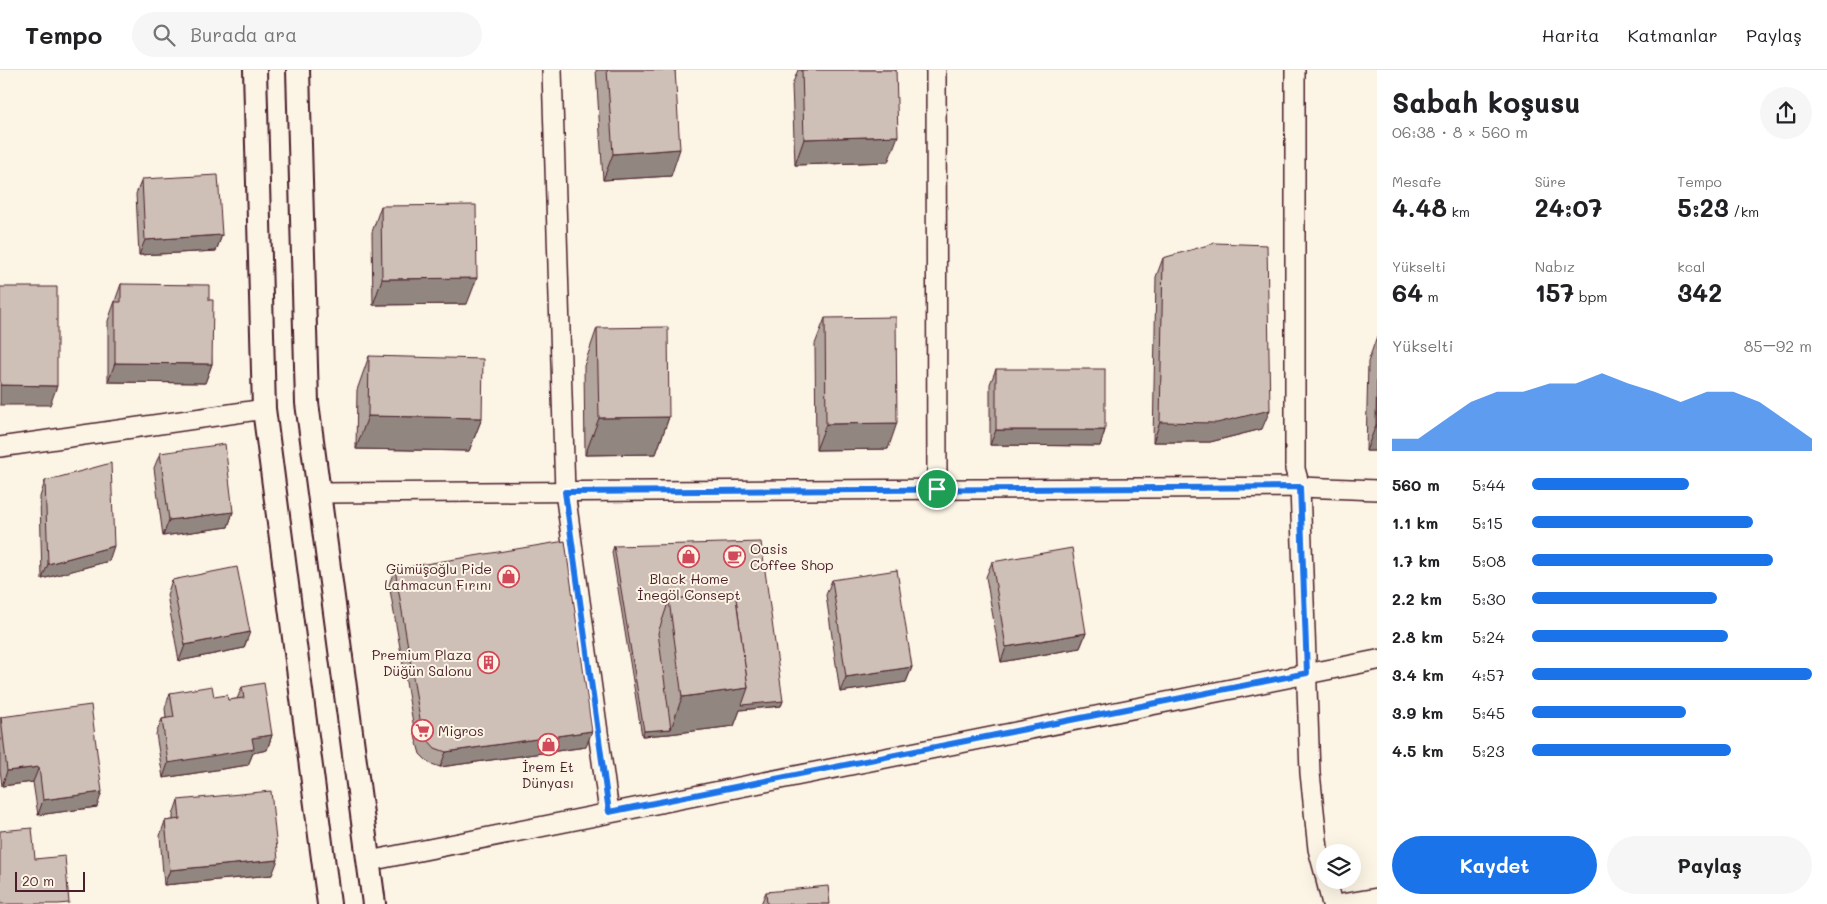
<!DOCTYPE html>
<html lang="tr">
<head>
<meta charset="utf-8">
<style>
	body { margin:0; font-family:Mali,sans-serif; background:#f6f6f6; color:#202124; height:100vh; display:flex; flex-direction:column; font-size:19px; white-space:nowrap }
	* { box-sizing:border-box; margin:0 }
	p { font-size:16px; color:#757577 }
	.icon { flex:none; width:28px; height:28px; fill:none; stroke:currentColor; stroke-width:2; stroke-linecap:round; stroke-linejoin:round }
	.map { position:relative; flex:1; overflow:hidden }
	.details { display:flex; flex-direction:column; background:#fff; width:450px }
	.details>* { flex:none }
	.tools { position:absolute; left:1316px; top:774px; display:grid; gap:10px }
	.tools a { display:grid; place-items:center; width:45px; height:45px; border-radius:50%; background:#fff; box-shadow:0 5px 20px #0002; font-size:25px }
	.scale { position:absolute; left:15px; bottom:12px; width:70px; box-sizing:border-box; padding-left:5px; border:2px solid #4a1f2b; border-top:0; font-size:14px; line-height:18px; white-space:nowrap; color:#4a1f2b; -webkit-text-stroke:4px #fcf5e5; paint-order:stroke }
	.pin { position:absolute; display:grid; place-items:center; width:42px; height:42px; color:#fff; margin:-21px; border:2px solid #fff; border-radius:50%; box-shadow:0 1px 5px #0007 }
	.round { display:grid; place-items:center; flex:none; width:52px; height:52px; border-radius:26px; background:#f6f6f6 }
	.summary { display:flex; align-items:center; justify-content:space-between; height:85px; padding:0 15px }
	h1 { font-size:28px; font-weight:700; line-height:38px }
	.figures { display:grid; grid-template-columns:repeat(3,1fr); gap:8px; height:85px; padding:5px 15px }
	.figures div { display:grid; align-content:center }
	.figures b { font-size:25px; font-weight:700 }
	.figures small { font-size:14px; font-weight:400 }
	.figures p { font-size:14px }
	.chart { height:140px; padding:10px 15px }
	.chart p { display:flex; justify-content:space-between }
	.chart svg { width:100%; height:90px; margin-top:5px; fill:#1a73e8; opacity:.7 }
	.cta { display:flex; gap:10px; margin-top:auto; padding:10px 15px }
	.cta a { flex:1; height:58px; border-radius:30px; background:#1a73e8; color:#fff; font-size:20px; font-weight:700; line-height:58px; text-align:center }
	.cta a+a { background:#f6f6f6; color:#202124 }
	ul { padding:0 15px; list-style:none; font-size:16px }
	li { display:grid; grid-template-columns:80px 60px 1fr; align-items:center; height:38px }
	li i { height:12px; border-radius:6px; background:#1a73e8 }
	header { display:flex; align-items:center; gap:30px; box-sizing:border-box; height:70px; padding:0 25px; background:#fff; border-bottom:1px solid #e0e0e0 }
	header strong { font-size:24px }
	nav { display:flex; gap:28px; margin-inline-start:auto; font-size:18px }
	.search { width:350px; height:45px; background:#f6f6f6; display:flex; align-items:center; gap:12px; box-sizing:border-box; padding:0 18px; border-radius:28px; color:#757577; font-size:19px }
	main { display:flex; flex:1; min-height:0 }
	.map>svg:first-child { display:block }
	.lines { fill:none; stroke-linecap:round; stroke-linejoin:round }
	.minor-casing { stroke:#4a1f2b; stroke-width:22 }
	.tertiary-casing { stroke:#4a1f2b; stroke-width:26 }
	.minor { stroke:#fcf5e5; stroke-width:19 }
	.tertiary { stroke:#fcf5e5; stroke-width:22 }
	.wall { fill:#b2a59d; stroke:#4a1f2b }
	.shaded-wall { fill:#918680; stroke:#4a1f2b }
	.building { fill:#cfc0b7; stroke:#4a1f2b }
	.route-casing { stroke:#fff; stroke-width:10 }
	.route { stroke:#1a73e8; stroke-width:6 }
	.labels { text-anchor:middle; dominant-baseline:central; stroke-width:4; stroke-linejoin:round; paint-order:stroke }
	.poi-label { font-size:14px; fill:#4a1f2b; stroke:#fcf5e5; text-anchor:start }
</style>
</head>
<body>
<header>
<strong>Tempo</strong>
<div class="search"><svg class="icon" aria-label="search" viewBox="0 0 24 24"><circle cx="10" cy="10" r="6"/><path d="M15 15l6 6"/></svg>Burada ara</div>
<nav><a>Harita</a><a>Katmanlar</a><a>Paylaş</a></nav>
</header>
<main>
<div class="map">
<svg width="1377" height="834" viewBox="0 0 1377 834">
	<rect width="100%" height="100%" fill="#fcf5e5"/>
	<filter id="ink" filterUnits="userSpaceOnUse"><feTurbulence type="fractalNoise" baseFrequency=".02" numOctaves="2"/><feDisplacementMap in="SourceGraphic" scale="10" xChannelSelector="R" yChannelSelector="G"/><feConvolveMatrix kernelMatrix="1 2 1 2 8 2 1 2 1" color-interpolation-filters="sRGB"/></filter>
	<g filter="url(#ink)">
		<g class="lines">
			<defs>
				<g id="minor">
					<path d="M552 0 565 422 609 742"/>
					<path d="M936 0 937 419"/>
					<path d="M1295 0V399L1300 417 1310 703 1318 779 1325 805"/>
					<path d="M0 377 264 339"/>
					<path d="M319 423 1300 417 1377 420"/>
					<path d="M369 791 1377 590"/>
					<path d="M1326 810 1332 834"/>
					<path d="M1341 834 1377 828"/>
				</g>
				<g id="tertiary">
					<path d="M255 0 264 339 329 834"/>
					<path d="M298 0 307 333 374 834"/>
				</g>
			</defs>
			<use href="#minor" class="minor-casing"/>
			<use href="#tertiary" class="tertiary-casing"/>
			<use href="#minor" class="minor"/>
			<use href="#tertiary" class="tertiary"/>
		</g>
		<g class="wall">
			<path d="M596 0H675L671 106 603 110Z"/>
			<path d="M798 0H896L888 92 795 95 792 15Z"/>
			<path d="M142 109 222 165 216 181 139 185 136 124Z"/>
			<path d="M381 136 467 234 373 235 372 162Z"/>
			<path d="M1163 188 1262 359 1210 372H1153L1156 207Z"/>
			<path d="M121 214 209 230 212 294 205 313 108 312V251Z"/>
			<path d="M825 248 888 379 816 380 815 274Z"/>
			<path d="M597 258 669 347 656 384 585 385 584 296Z"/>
			<path d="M1377 266V381H1366L1368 292Z"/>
			<path d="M369 286 482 348 469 381 356 379 357 320Z"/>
			<path d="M996 299 1105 360 1100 376 990 375V314Z"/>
			<path d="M160 383 233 442 228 457 163 466 154 398Z"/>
			<path d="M45 411 109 491 42 509 40 427Z"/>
			<path d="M614 476 783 631 781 636 740 640 734 656 669 664 642 666 612 482Z"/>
			<path d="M992 492 1086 563 1080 578 1001 592 986 507Z"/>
			<path d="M395 499 586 677 440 697 429 693 420 684 416 670 389 514Z"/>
			<path d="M172 510 244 578 179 591 167 525Z"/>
			<path d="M832 510 912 597 906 612 840 622 826 525Z"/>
			<path d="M242 617 272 665 267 680 253 683 248 695 163 708 156 664 162 649 166 648 165 638 170 623 214 627 228 630 237 629Z"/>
			<path d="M1 647 97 737 38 745 33 712 2 716 0 700V649Z"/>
			<path d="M178 730 272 805 164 815 160 766 165 751 173 750V745Z"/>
			<path d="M766 822 830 834H761Z"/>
		</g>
		<g class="shaded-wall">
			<path d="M898 66 888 92 795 95 804 69Z"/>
			<path d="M680 79 671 106 603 110 613 84Z"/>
			<path d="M222 165 216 181 139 185 145 170Z"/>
			<path d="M477 208 467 234 373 235 382 209Z"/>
			<path d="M115 293 212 294 205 313 108 312Z"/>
			<path d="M0 315 57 316 50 335H0Z"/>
			<path d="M1270 340 1262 359 1210 372H1153L1160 352Z"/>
			<path d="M368 346 482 348 469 381 356 379Z"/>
			<path d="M669 347 656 384 585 385 599 348Z"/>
			<path d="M897 353 888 379 816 380 826 354Z"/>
			<path d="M1376 355H1377V381H1366Z"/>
			<path d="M996 360H1105L1100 376 990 375Z"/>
			<path d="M233 442 228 457 163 466 169 450Z"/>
			<path d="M114 476 109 491 42 509 48 494Z"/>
			<path d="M250 562 244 578 179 591 185 575Z"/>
			<path d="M1086 563 1080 578 1001 592 1006 577Z"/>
			<path d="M912 597 906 612 840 622 846 607Z"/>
			<path d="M748 618 783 631 781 636 740 640 734 656 669 664 642 666 644 661 671 659 682 627Z"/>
			<path d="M592 661 586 677 440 697 446 682Z"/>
			<path d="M272 665 267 680 253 683 248 695 163 708 168 693 252 668Z"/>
			<path d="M39 697 33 712 2 716 7 701Z"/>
			<path d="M102 722 97 737 38 745 43 730Z"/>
			<path d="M278 790 272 805 164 815 170 800Z"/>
		</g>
		<g class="building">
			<path d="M607 0H675L680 79 613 84Z"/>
			<path d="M802 0H896L898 66 804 69Z"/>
			<path d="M218 105 222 165 145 170 142 109Z"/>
			<path d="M476 135 477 208 382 209 381 136Z"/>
			<path d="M1215 173 1267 175 1270 340 1217 353 1160 352 1163 188Z"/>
			<path d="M121 214 209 215V230H213L212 294 115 293V232H121Z"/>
			<path d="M0 217H57V316L0 315Z"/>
			<path d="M896 247 897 353 826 354 825 248Z"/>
			<path d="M668 257 669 347 599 348 597 258Z"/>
			<path d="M1377 279V355H1376Z"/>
			<path d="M369 286 483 289 482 348 368 346Z"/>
			<rect x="996" y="299" width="109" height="61"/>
			<path d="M225 374 233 442 169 450 160 383Z"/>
			<path d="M111 393 114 476 48 494 45 411Z"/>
			<path d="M565 471 592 661 446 682 435 678 426 668 421 655 395 499Z"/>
			<path d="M761 472 783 631 742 635 748 618 735 521 669 530 658 563 671 659 644 661 614 476Z"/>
			<path d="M1072 478 1086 563 1006 577 992 492Z"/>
			<path d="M237 497 250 562 185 575 172 510Z"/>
			<path d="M897 500 912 597 846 607 832 510Z"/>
			<path d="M735 521 748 618 682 627 669 530Z"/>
			<path d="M264 613 272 665 252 668 254 679 168 693 162 649 174 647 170 623 212 616 214 627 227 625 228 630 244 628 242 617Z"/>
			<path d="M91 635 102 722 43 730 39 697 7 701 1 647Z"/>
			<path d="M271 721 278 790 170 800 165 751 180 749 178 730Z"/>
			<path d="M32 758 35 789 65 786 69 833 58 834H0V761Z"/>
			<path d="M828 816 830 834H767L766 822Z"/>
		</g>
	</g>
	<g class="lines" filter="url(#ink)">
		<defs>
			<path id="route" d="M1300 417 1307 603 609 742 565 422Z"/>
		</defs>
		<use href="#route" class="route-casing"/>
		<use href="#route" class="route"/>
	</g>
	<defs>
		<symbol id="shop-ring" viewBox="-11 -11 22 22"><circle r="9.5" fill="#fcf5e5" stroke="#d1495b" stroke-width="1.5"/><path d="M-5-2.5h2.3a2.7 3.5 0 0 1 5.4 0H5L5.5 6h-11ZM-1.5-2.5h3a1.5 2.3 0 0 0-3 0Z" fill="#d1495b"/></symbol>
		<symbol id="cafe-ring" viewBox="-11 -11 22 22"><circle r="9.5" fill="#fcf5e5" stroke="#d1495b" stroke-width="1.5"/><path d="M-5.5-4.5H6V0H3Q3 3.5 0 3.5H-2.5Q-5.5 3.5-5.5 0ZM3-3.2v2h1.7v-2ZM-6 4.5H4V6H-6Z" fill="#d1495b"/></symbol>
		<symbol id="building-ring" viewBox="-11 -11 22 22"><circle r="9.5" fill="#fcf5e5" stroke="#d1495b" stroke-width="1.5"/><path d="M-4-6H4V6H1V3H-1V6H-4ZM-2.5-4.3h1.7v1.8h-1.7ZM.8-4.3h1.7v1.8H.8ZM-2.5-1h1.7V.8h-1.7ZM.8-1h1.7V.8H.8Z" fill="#d1495b"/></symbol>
		<symbol id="supermarket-ring" viewBox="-11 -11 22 22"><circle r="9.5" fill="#fcf5e5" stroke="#d1495b" stroke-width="1.5"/><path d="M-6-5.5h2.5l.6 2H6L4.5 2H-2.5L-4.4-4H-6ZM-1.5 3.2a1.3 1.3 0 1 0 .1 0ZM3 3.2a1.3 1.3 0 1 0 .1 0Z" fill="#d1495b"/></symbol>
	</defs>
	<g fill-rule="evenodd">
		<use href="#shop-ring" x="676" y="474" width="25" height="25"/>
		<use href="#cafe-ring" x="722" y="474" width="25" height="25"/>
		<use href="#shop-ring" x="496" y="494" width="25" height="25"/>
		<use href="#building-ring" x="476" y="580" width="25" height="25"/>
		<use href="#supermarket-ring" x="410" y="648" width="25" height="25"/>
		<use href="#shop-ring" x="536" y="662" width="25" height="25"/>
	</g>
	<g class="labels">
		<g class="poi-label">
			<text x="750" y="478">Oasis<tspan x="750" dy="16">Coffee Shop</tspan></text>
			<text x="492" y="498" text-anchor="end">Gümüşoğlu Pide<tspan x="492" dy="16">Lahmacun Fırını</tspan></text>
			<text x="689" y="508" text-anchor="middle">Black Home<tspan x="689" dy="16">İnegöl Consept</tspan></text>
			<text x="472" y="584" text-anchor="end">Premium Plaza<tspan x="472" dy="16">Düğün Salonu</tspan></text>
			<text x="438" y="660">Migros</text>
			<text x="548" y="696" text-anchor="middle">İrem Et<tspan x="548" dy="16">Dünyası</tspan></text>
		</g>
	</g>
</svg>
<div class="tools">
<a><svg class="icon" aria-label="layers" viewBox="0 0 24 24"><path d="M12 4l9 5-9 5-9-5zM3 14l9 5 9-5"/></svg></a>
</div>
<div class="scale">20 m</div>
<div class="pin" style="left:937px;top:419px;background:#1e9e55"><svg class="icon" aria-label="arrive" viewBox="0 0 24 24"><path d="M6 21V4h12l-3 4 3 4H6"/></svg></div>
</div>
<section class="details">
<div class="summary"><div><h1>Sabah koşusu</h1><p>06:38 · 8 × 560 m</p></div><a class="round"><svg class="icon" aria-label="share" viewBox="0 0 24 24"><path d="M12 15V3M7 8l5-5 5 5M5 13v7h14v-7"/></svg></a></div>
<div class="figures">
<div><p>Mesafe</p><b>4.48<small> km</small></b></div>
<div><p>Süre</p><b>24:07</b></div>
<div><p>Tempo</p><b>5:23<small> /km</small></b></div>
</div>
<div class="figures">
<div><p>Yükselti</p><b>64<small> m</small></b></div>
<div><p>Nabız</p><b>157<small> bpm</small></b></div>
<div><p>kcal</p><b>342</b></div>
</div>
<div class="chart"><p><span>Yükselti</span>85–92 m</p>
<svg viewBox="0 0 160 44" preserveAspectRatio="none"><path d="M0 44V38L10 38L20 29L30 20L40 15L50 15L60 11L70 11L80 6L90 11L100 15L110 20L120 15L130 15L140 20L150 29L160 38V44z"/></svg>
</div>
<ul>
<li><b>560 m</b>5:44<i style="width:56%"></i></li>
<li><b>1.1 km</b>5:15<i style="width:79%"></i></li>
<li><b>1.7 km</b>5:08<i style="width:86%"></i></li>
<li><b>2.2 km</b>5:30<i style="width:66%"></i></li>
<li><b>2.8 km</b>5:24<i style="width:70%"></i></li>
<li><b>3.4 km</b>4:57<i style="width:100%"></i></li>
<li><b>3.9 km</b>5:45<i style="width:55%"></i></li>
<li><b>4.5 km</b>5:23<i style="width:71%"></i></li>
</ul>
<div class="cta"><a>Kaydet</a><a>Paylaş</a></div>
</section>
</main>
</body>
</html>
